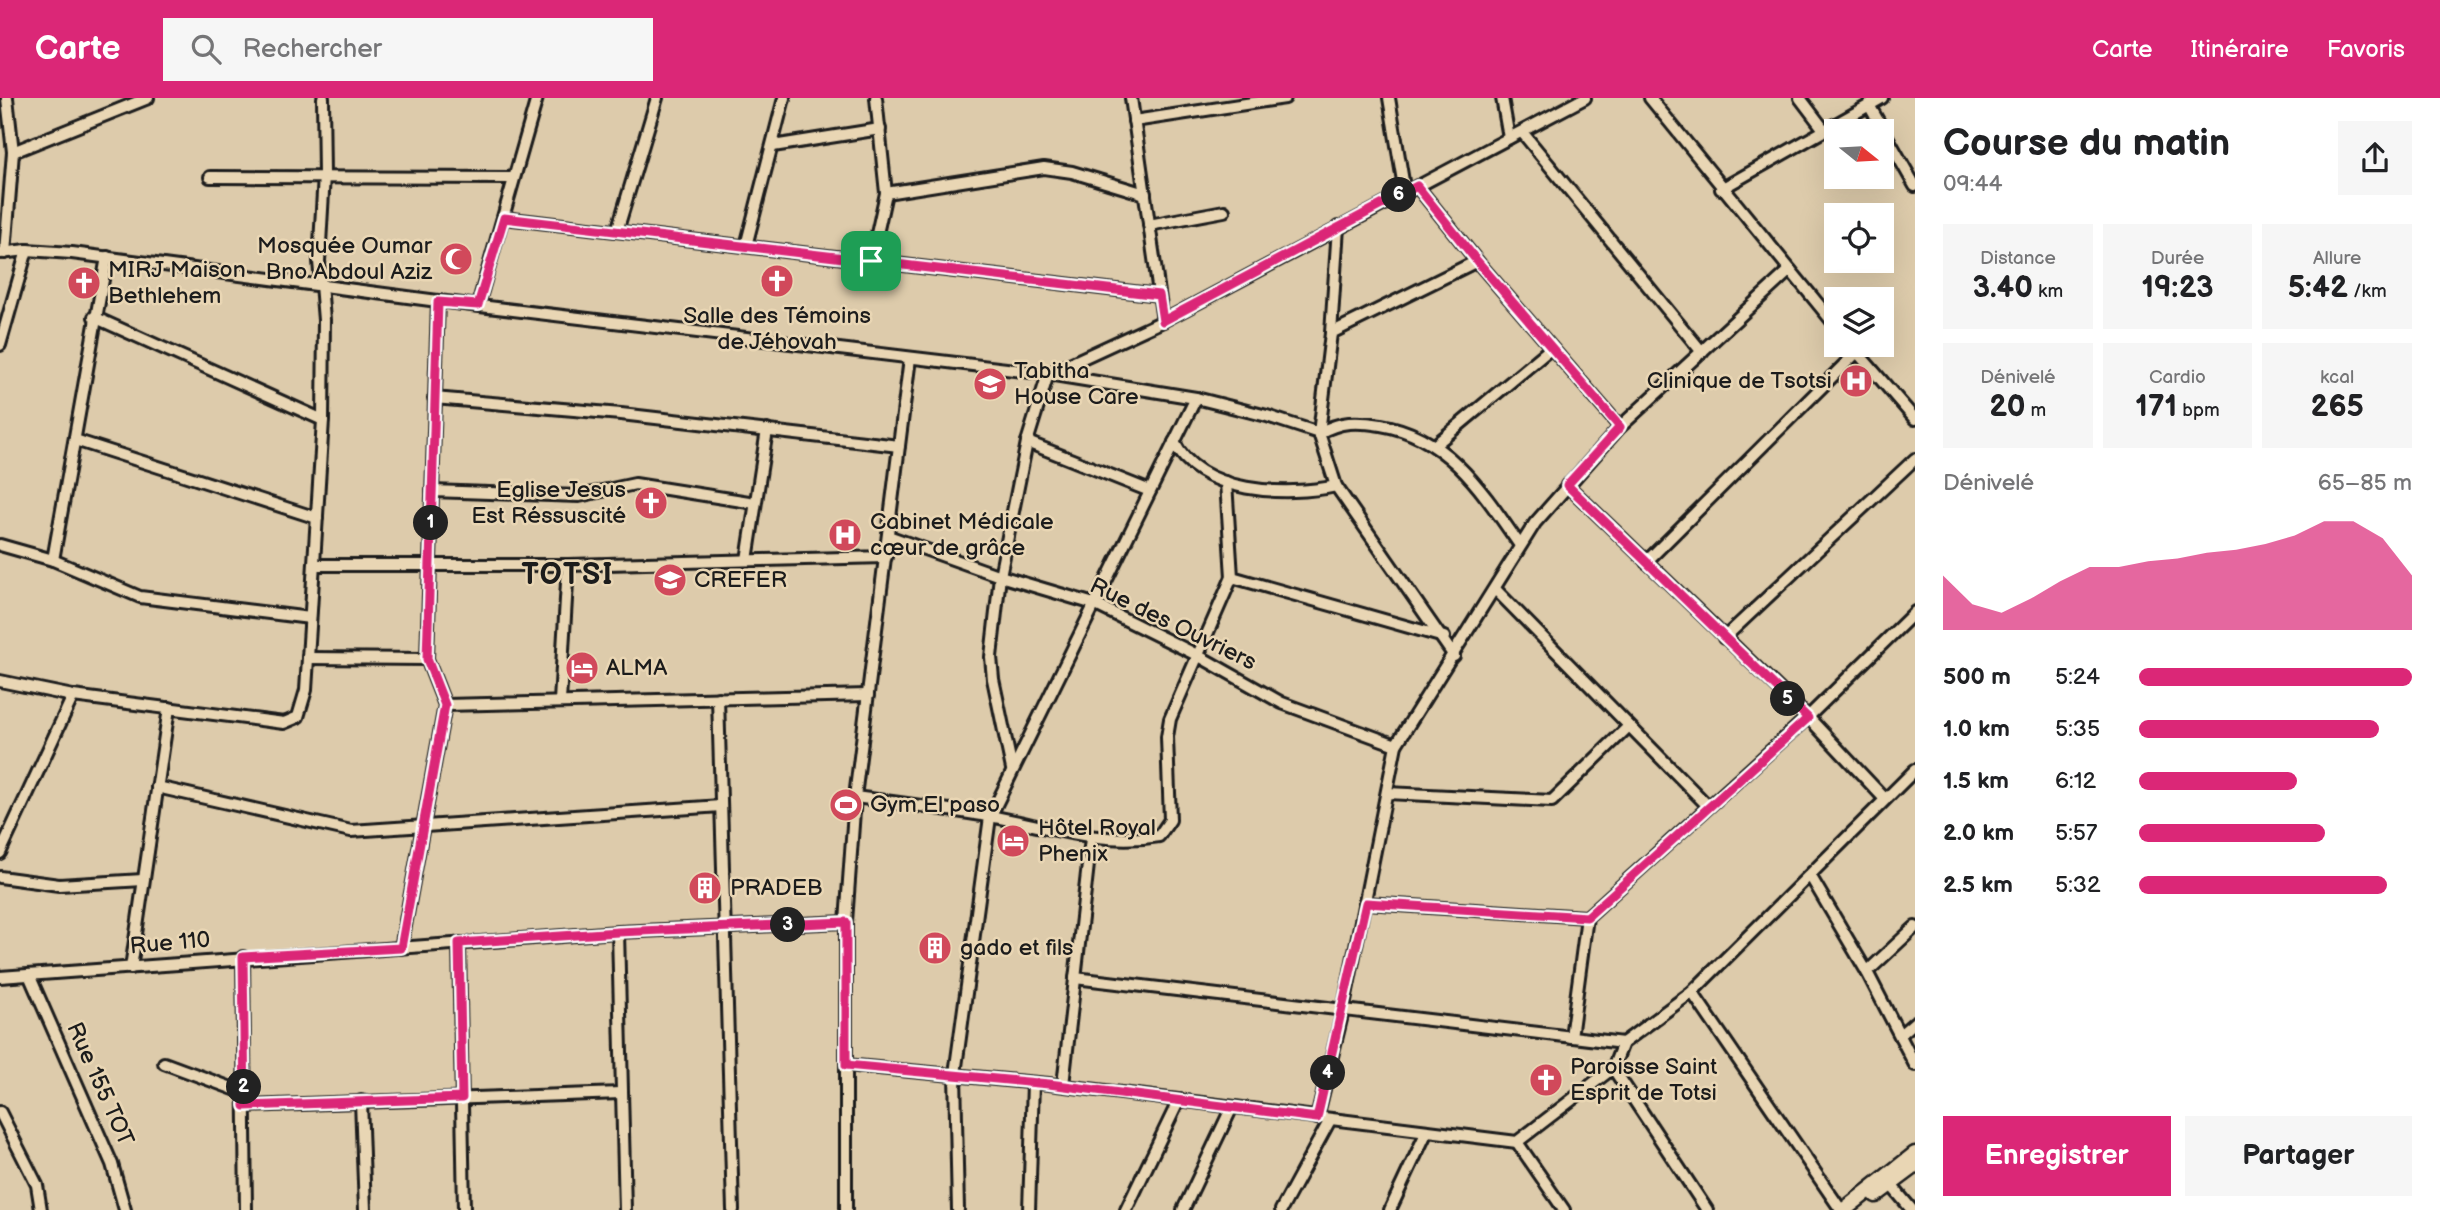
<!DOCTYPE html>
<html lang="fr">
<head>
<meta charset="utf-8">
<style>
	body { margin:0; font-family:"Balsamiq Sans",sans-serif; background:#f6f6f6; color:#202124; height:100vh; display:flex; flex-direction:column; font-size:26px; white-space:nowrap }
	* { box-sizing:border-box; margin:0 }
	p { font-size:23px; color:#757577 }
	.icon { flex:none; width:38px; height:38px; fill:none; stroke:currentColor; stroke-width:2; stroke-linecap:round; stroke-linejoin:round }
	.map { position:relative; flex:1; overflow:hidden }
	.drawer { display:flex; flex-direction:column; background:#fff; width:525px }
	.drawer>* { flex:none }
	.needle { width:46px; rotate:108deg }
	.tools { position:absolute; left:1824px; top:21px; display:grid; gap:14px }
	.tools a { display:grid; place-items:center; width:70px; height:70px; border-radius:0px; background:#fff; box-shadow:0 7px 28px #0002; font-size:35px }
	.pin { position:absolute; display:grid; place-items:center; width:60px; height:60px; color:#fff; margin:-30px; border-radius:14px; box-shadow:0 4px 10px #0006 }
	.km { position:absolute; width:35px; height:35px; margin:-18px; border-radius:50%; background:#222; color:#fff; font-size:19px; line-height:35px; text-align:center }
	.round { display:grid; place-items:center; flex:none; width:74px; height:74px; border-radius:0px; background:#f6f6f6 }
	.headline { display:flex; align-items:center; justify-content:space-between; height:119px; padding:0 28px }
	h1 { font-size:38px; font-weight:600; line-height:52px }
	.figures { display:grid; grid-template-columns:repeat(3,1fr); gap:10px; height:119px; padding:7px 28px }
	.figures div { display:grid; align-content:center; border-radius:0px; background:#f6f6f6; text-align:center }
	.figures b { font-size:30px; font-weight:600 }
	.figures small { font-size:19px; font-weight:400 }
	.figures p { font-size:19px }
	.chart { height:196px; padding:14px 28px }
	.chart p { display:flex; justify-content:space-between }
	.chart svg { width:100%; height:126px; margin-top:7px; fill:#db2777; opacity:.7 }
	.primary-button { display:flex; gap:14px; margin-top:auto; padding:14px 28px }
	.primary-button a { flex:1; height:80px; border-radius:0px; background:#db2777; color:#fff; font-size:28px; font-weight:600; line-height:80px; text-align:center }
	.primary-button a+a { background:#f6f6f6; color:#202124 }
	ul { padding:0 28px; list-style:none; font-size:23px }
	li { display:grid; grid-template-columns:112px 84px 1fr; align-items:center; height:52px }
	li i { height:18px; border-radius:9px; background:#db2777 }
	header { display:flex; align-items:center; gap:42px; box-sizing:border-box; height:98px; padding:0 35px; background:#db2777; color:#fff }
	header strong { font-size:33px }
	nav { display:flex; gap:38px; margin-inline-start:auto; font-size:24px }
	.search { width:490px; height:63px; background:#f6f6f6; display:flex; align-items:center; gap:18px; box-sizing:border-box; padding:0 24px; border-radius:0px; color:#757577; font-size:26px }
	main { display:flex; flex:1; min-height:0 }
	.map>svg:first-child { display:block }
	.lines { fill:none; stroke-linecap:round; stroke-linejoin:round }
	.minor-casing { stroke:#1c1c1c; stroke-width:16 }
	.major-casing { stroke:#1c1c1c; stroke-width:19 }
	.minor { stroke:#e9d6b4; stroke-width:10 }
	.major { stroke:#e9d6b4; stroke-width:14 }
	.route-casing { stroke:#fff; stroke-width:14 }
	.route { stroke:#db2777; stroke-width:9 }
	.labels { text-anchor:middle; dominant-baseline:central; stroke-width:5; stroke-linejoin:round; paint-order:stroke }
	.poi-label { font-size:23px; fill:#1c1c1c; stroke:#e9d6b4; text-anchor:start }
	.street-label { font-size:23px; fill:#1c1c1c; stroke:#e9d6b4 }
	.district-label { font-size:30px; font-weight:bold; letter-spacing:2px; fill:#1c1c1c; stroke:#e9d6b4 }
</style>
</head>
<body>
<header>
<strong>Carte</strong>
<div class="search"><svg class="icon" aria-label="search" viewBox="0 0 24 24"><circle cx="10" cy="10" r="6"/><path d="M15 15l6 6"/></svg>Rechercher</div>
<nav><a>Carte</a><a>Itinéraire</a><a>Favoris</a></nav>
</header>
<main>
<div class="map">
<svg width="1915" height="1112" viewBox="0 0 1915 1112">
	<rect width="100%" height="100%" fill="#ddcbab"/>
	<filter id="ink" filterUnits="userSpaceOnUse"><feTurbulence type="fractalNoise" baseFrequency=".0143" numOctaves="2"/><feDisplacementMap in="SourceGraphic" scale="14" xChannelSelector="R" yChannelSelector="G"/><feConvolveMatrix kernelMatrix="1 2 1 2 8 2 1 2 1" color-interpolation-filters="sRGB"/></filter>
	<g filter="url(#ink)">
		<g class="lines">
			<defs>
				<g id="minor">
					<path d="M1131 0 1163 223"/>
					<path d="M1389 0 1405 95"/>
					<path d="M1502 0 1509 40"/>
					<path d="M1650 0 1836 228"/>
					<path d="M1800 0 1825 33"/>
					<path d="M1869 7 1915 88"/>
					<path d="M1134 23 1285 0"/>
					<path d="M1522 34 1702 254"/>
					<path d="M773 48 880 31"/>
					<path d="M13 54 148 0"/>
					<path d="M210 79 513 80"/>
					<path d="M1417 88 1477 163 1620 329"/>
					<path d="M1721 91 1882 0"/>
					<path d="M886 95 1044 70 1072 74 1145 96"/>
					<path d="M504 120 1159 197"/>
					<path d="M1149 127 1224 113"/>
					<path d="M617 133 657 0"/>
					<path d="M746 148 784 0"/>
					<path d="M0 155 27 152 72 155 438 203 1048 276 1196 300 1267 318 1319 335 1331 235 1338 129"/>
					<path d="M5 155 13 54 7 0"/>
					<path d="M871 163 886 95 876 0"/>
					<path d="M478 207 537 0"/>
					<path d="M94 219 323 322"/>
					<path d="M1331 235 1477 163"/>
					<path d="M0 247 27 152"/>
					<path d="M1851 247 1915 321"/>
					<path d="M434 300 621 316 899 348"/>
					<path d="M75 342 317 420"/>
					<path d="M1027 344 1150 393"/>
					<path d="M1174 344C1200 396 1287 399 1336 388"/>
					<path d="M1435 347 1550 251"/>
					<path d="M1226 384 1232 479 1444 539"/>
					<path d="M1567 387 1808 619 1884 700"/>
					<path d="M432 393 579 398 635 386 755 405"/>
					<path d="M888 438 1000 478 1094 506 1197 557 1282 605 1396 647"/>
					<path d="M0 447 53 462 140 499 310 520"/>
					<path d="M53 462 107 159"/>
					<path d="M747 462 767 332"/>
					<path d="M1646 464 1857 254"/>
					<path d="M314 467H568L886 459"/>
					<path d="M1495 491 1708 708"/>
					<path d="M1724 540 1915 361"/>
					<path d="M1454 558 1336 388 1319 335C1341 323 1356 323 1381 327 1448 338 1483 394 1519 446"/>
					<path d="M308 560 427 561"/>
					<path d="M0 583 73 598 284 625 298 619 306 592 323 322 324 222 319 163 324 77 323 0"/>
					<path d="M718 600 733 1112"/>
					<path d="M560 603 568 467"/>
					<path d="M445 607 868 597"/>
					<path d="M1012 671 993 581 991 559 1000 478 1027 344 1048 276 1163 223 1585 0"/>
					<path d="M157 689 351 733 721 708"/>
					<path d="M1387 695 1552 703 1629 628"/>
					<path d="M855 699C900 705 945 711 989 718 1046 728 1100 748 1159 738L1170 722 1167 639 1170 621 1232 479"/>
					<path d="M0 755 73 598"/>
					<path d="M0 779 59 787 143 782"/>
					<path d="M1811 779 1867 874 1915 967"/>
					<path d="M1366 805 1587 819"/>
					<path d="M618 834 625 1112"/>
					<path d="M459 845 464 1112"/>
					<path d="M401 850 445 607 427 561 438 203"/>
					<path d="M243 859 246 1112"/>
					<path d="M131 870 169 610"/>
					<path d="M1867 874 1915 829"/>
					<path d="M0 879 618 834 846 824"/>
					<path d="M30 879 112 1066 125 1112"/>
					<path d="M1075 880 1623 945"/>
					<path d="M1692 894 1841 1112"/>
					<path d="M1900 937 1915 924"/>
					<path d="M1571 939 1587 819 1808 619 1915 514"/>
					<path d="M164 965 245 995"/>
					<path d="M846 967 1049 986 1517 1044 1613 970 1623 945 1692 894 1915 672"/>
					<path d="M1613 970 1707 1112"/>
					<path d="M1063 987 1091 740"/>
					<path d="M361 1003 365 1112"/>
					<path d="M245 1008 621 995"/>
					<path d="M0 1014 37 1087 41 1112"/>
					<path d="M1317 1020 1343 913 1396 647 1535 425 1620 329 1790 172"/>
					<path d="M1517 1044 1564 1112"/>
					<path d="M1886 1081 1912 1112"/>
					<path d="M846 1112V824L855 699 910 260"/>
					<path d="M958 1112 955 976 990 719 1196 300"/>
					<path d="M1029 1112 1033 985"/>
					<path d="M1126 1112 1179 1002"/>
					<path d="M1183 1112 1232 1009"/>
					<path d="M1281 1112 1330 1022"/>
					<path d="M1390 1112 1427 1033"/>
				</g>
				<g id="major">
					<path d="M1876 1097 1915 1068"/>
					<path d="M1844 1112 1915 1056"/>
				</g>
			</defs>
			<use href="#minor" class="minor-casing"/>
			<use href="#major" class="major-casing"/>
			<use href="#minor" class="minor"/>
			<use href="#major" class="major"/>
		</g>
	</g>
	<g class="lines" filter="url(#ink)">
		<defs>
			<path id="route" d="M1417 88 1477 163 1620 329 1567 387 1808 620 1587 819 1366 805 1317 1020 1049 986 846 967V824L618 834 459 845 462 1000 245 1008 243 859 401 850 445 607 427 561 438 204 478 207 504 120 1159 197 1163 223Z"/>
		</defs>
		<use href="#route" class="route-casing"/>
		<use href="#route" class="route"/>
	</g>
	<defs>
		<symbol id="mosque-disc" viewBox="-11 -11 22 22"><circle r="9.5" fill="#d1495b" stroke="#e9d6b4"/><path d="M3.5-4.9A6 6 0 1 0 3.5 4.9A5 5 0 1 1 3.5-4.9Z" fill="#fff"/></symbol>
		<symbol id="church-disc" viewBox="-11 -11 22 22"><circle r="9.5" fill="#d1495b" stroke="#e9d6b4"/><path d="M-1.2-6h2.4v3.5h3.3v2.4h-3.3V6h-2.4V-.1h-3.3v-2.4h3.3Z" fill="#fff"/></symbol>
		<symbol id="hospital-disc" viewBox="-11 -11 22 22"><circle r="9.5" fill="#d1495b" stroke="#e9d6b4"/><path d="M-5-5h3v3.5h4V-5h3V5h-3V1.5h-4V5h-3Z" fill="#fff"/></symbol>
		<symbol id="school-disc" viewBox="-11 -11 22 22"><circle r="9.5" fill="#d1495b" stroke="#e9d6b4"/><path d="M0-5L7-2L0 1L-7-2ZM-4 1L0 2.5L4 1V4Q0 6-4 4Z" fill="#fff"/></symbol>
		<symbol id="hotel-disc" viewBox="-11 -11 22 22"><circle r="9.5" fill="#d1495b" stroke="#e9d6b4"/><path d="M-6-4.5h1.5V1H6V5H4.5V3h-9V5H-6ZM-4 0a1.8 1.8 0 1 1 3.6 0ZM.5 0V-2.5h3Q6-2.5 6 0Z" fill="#fff"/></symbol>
		<symbol id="stadium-disc" viewBox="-11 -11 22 22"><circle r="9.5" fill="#d1495b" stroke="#e9d6b4"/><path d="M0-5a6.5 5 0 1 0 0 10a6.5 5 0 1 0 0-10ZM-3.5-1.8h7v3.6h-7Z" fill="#fff"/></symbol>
		<symbol id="building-disc" viewBox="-11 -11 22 22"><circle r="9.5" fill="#d1495b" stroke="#e9d6b4"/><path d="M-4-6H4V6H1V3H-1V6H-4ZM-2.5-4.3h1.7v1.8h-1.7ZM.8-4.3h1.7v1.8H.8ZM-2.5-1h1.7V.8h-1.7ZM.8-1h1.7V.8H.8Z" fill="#fff"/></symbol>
	</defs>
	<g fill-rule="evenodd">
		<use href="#mosque-disc" x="437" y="142" width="38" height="38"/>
		<use href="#church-disc" x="758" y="164" width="38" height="38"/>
		<use href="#church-disc" x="65" y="166" width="38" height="38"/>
		<use href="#hospital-disc" x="1837" y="264" width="38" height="38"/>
		<use href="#school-disc" x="971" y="267" width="38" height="38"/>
		<use href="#church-disc" x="632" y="386" width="38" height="38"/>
		<use href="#hospital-disc" x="826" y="418" width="38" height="38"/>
		<use href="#school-disc" x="651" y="463" width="38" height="38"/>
		<use href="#hotel-disc" x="563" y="551" width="38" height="38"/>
		<use href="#stadium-disc" x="827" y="688" width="38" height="38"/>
		<use href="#hotel-disc" x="994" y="724" width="38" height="38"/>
		<use href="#building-disc" x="686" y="771" width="38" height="38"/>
		<use href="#building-disc" x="916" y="831" width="38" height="38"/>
		<use href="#church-disc" x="1527" y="963" width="38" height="38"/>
	</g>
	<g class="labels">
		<g class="poi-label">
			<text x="432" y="148" text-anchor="end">Mosquée Oumar<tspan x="432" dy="26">Bno Abdoul Aziz</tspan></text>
			<text x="108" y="172">MIRJ Maison<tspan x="108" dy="26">Bethlehem</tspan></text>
			<text x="777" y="218" text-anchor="middle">Salle des Témoins<tspan x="777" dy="26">de Jéhovah</tspan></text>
			<text x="1014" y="273">Tabitha<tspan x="1014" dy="26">House Care</tspan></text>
			<text x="1832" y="283" text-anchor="end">Clinique de Tsotsi</text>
			<text x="626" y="392" text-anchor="end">Eglise Jesus<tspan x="626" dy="26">Est Réssuscité</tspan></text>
			<text x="870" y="424">Cabinet Médicale<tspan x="870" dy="26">cœur de grâce</tspan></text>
			<text x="694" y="482">CREFER</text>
			<text x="606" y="570">ALMA</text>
			<text x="870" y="707">Gym El paso</text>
			<text x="1038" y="730">Hôtel Royal<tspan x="1038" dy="26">Phenix</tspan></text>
			<text x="730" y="790">PRADEB</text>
			<text x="960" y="850">gado et fils</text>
			<text x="1570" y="969">Paroisse Saint<tspan x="1570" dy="26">Esprit de Totsi</tspan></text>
		</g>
		<g class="street-label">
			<text transform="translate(1173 526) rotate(26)">Rue des Ouvriers</text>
			<text transform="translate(170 845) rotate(-5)">Rue 110</text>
			<text transform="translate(100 986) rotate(66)">Rue 155 TOT</text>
		</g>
		<g class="district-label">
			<text x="568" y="477">TOTSI</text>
		</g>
	</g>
</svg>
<div class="tools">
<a><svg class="needle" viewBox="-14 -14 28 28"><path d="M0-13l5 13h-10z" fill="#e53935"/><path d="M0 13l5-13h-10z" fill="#757577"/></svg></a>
<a><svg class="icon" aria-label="locate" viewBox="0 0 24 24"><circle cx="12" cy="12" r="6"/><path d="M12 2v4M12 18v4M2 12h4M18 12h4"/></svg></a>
<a><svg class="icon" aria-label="layers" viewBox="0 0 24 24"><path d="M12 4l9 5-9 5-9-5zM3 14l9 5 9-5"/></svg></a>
</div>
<div class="pin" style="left:871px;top:163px;background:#1e9e55"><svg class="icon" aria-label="arrive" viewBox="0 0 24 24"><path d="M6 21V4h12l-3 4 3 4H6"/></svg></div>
<b class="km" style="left:431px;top:425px">1</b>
<b class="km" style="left:244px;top:989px">2</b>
<b class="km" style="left:788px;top:827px">3</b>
<b class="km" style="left:1328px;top:975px">4</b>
<b class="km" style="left:1788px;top:601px">5</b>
<b class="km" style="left:1399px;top:97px">6</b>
</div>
<section class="drawer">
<div class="headline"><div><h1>Course du matin</h1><p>09:44</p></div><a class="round"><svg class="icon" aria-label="share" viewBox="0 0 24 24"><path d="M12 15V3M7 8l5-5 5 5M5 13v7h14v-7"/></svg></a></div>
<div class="figures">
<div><p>Distance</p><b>3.40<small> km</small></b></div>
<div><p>Durée</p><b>19:23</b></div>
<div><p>Allure</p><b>5:42<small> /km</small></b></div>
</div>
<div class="figures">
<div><p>Dénivelé</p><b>20<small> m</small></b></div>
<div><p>Cardio</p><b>171<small> bpm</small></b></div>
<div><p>kcal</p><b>265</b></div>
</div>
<div class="chart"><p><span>Dénivelé</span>65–85 m</p>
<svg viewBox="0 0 160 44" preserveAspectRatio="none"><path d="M0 44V25L10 35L20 38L30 33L40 27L50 22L60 22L70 20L80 19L90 17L100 16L110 14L120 11L130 6L140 6L150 12L160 25V44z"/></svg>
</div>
<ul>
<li><b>500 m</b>5:24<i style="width:100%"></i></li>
<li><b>1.0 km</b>5:35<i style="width:88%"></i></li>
<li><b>1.5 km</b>6:12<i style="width:58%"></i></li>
<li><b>2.0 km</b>5:57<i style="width:68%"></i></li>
<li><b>2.5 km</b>5:32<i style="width:91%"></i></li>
</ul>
<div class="primary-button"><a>Enregistrer</a><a>Partager</a></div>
</section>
</main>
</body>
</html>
